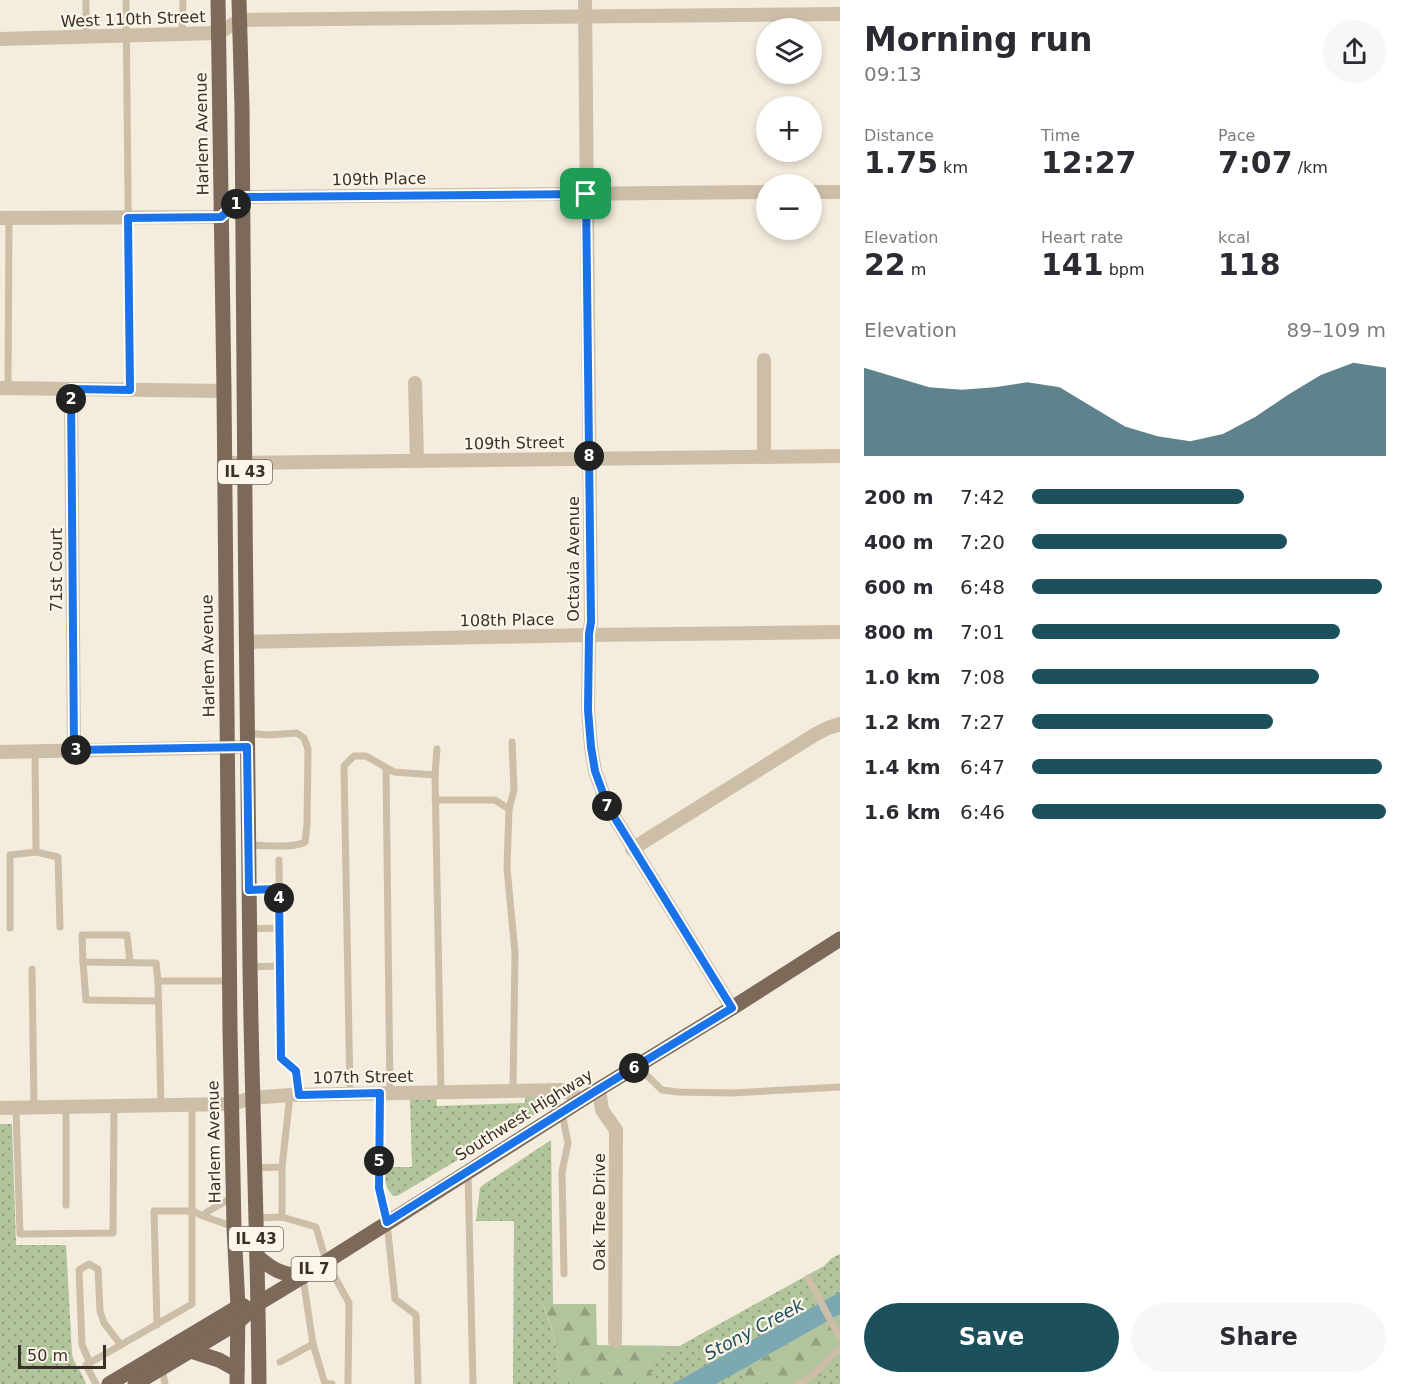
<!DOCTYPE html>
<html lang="en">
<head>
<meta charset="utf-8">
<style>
	body { margin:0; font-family:"DejaVu Sans",sans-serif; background:#f7f7f7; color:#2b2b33; height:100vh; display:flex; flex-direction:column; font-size:22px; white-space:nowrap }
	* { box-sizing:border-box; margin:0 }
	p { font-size:20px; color:#7c7c81 }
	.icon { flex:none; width:33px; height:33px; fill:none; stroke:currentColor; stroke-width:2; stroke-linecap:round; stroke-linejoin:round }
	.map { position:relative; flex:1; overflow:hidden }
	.panel { display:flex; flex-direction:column; background:#fff; width:570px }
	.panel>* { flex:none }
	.buttons { position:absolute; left:756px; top:18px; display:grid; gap:12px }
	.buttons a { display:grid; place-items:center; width:66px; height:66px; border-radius:50%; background:#fff; box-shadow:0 3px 9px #0003; font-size:30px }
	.scale { position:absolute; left:18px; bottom:15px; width:88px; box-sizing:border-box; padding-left:6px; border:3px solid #393029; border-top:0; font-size:16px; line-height:21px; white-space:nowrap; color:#393029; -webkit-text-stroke:4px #fbf5ea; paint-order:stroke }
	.pin { position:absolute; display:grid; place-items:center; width:51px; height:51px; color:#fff; margin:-26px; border-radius:12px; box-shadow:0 3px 9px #0006 }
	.km { position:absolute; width:30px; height:30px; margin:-15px; border-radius:50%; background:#222; color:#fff; font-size:16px; line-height:30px; text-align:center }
	.round { display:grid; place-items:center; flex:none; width:63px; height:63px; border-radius:32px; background:#f7f7f7 }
	.overview { display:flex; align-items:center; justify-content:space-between; height:102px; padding:0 24px }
	h1 { font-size:33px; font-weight:700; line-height:45px }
	.metrics { display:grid; grid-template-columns:repeat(3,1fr); gap:9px; height:102px; padding:6px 24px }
	.metrics div { display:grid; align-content:center }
	.metrics b { font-size:30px; font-weight:700 }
	.metrics small { font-size:16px; font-weight:400 }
	.metrics p { font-size:16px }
	.chart { height:168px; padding:12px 24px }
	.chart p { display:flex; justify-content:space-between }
	.chart svg { width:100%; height:108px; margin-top:6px; fill:#1c505d; opacity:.7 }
	.cta { display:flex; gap:12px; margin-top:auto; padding:12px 24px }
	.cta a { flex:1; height:69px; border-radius:36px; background:#1c505d; color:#fff; font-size:24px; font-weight:700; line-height:69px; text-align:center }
	.cta a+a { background:#f7f7f7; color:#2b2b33 }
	ul { padding:0 24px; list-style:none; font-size:20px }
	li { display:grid; grid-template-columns:96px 72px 1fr; align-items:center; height:45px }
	li i { height:15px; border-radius:8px; background:#1c505d }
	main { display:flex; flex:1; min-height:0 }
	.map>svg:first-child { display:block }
	.grass { fill:url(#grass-dots) }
	.forest { fill:url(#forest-firs) }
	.water { fill:#7ba8b2 }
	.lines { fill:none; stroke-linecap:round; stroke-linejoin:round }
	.lane { stroke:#cdbea8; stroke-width:7 }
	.street { stroke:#cdbea8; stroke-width:14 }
	.primary { stroke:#7c6959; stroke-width:15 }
	.route-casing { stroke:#fff; stroke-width:12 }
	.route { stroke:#1a73e8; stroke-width:8 }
	.labels { text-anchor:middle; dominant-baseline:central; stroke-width:4.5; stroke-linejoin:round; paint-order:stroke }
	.shield { fill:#fbf5ea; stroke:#736b63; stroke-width:1.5 }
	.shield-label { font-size:15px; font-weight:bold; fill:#393029 }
	.street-label { font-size:16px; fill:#393029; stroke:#fbf5ea }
	.water-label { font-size:18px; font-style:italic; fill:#1c505d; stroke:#fbf5ea }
</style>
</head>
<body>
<main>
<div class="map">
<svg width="840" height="1384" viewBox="0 0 840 1384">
	<defs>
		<pattern id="grass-dots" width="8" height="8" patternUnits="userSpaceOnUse" patternTransform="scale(1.5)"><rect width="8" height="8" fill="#b1c49c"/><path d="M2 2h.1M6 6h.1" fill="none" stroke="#91a07f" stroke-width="1.8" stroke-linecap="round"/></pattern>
		<pattern id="forest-firs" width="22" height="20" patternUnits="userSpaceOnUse" patternTransform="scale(1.5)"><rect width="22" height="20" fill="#b1c49c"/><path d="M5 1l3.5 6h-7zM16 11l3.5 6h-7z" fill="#91a07f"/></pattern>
	</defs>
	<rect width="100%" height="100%" fill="#f4ecdd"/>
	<g class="grass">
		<path d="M525 1094C533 1095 538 1096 540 1105L537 1113 397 1196H393C384 1186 385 1180 385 1167H412L410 1097 436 1096 437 1106 525 1103Z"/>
		<path d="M0 1124H12L16 1245H66L72 1354C74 1365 83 1373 86 1384H0Z"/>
		<path d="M551 1140 553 1304 543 1305C554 1333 560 1353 558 1384H513L514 1221H476L480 1188 483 1185Z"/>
		<path d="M840 1254V1384H657L647 1364 824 1266 832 1258Z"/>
	</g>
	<g class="forest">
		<path d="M543 1304H596L597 1345 681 1346 647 1364 657 1384H558C560 1353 554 1332 543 1304Z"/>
		<path d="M840 1314V1353C830 1362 824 1376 813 1384H737L743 1380 744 1368Z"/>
	</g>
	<path class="water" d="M840 1292V1314L716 1384H672Z"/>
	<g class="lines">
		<g class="lane">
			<path d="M86 0V36"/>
			<path d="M126 0 130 390"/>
			<path d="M182 34 183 0"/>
			<path d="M8 388 9 218"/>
			<path d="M247 733 268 735 297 733 304 738 308 749 307 825 305 842C291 849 264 845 249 845"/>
			<path d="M512 742 514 790 509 809 507 868 515 953 513 1090"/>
			<path d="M437 749 435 775 441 1092"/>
			<path d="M35 751 36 852"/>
			<path d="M386 768 390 1093"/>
			<path d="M435 800H495L509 809"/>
			<path d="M279 860 281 1058 295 1071 299 1095"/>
			<path d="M249 890 279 889"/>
			<path d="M10 928V855L36 852 58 857 60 927"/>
			<path d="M250 929 280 928"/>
			<path d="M83 962 86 1000 158 1001"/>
			<path d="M130 962 127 935H82L83 962 156 963 158 981H229"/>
			<path d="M250 967 280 966"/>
			<path d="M32 969 34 1107"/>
			<path d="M158 981 161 1105"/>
			<path d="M637 1066 662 1090 678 1092 732 1093 840 1087"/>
			<path d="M380 1093 379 1188 387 1223 395 1299 416 1315 418 1384"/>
			<path d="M350 1094 344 766 354 756H366L394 772 435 775"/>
			<path d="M66 1107V1205"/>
			<path d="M16 1108 20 1234 113 1233 114 1106"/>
			<path d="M562 1113 568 1143 562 1172 564 1274"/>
			<path d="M254 1168 282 1167 290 1095"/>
			<path d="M468 1172 473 1384"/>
			<path d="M233 1197 207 1212 203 1216 234 1227"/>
			<path d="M282 1217V1167"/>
			<path d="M256 1218 282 1217 316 1227 326 1261 349 1303 348 1384"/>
			<path d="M303 1278 313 1344 325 1384H332"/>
			<path d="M808 1278 840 1338"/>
			<path d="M157 1325 154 1211H192L203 1216"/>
			<path d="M280 1362 313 1344"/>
			<path d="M90 1363 82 1345 79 1270 89 1264 98 1269 100 1311 104 1323 121 1345"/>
			<path d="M162 1369 165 1384"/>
			<path d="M96 1384 86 1365 192 1304V1105"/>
			<path d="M797 1384C814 1379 826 1360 840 1348"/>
		</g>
		<g class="street">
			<path d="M585 0 591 622 589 635 588 710 591 747 595 771 608 807 732 1008"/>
			<path d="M0 39 218 33 240 20 840 14"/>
			<path d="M812 192H840"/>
			<path d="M0 218 221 217 243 197 766 192"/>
			<path d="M415 383 417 461"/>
			<path d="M0 388 224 391"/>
			<path d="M71 389 74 750"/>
			<path d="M764 457V360"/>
			<path d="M224 463 840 456"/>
			<path d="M246 642 589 635 840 632"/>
			<path d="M0 752 247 747"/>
			<path d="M632 849 816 734 828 728 840 724"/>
			<path d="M599 1089 602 1110 616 1130 615 1341"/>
			<path d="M0 1108 232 1104 252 1098 290 1095 563 1090 582 1100"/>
		</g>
		<g class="primary">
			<path d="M218 0 224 391 230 1030 234 1227 238 1307 237 1384"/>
			<path d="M239 0 242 108C244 394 246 681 250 967 252 1106 258 1245 259 1384"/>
			<path d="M257 1256C274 1271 280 1273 302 1277"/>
			<path d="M191 1351 219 1360 237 1370"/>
			<path d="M109 1384 238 1307 244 1306"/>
			<path d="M135 1384 237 1323 259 1303 302 1277 599 1089 732 1008 840 939"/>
		</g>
	</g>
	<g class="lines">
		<defs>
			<path id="route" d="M586 194 591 622 589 634 588 710 591 747 595 771 608 807 732 1008 599 1089 387 1222 379 1188 380 1093 299 1095 296 1071 281 1058 279 889 249 890 247 747 74 750 71 389 130 390 128 218 221 217 243 197Z"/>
		</defs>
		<use href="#route" class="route-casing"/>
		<use href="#route" class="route"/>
	</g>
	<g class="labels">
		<g class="shield">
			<rect x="218" y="460" width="54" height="24" rx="4.5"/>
			<rect x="229" y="1227" width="54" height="24" rx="4.5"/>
			<rect x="291.5" y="1257" width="45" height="24" rx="4.5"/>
		</g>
		<g class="shield-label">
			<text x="245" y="472">IL 43</text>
			<text x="256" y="1239">IL 43</text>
			<text x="314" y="1269">IL 7</text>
		</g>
		<g class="street-label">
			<text transform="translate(133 19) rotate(-2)">West 110th Street</text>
			<text transform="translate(202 134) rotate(-91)">Harlem Avenue</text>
			<text transform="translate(379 179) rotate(-1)">109th Place</text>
			<text transform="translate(514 443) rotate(-1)">109th Street</text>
			<text transform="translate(573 559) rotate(-90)">Octavia Avenue</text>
			<text transform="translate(56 570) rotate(-90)">71st Court</text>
			<text transform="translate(507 620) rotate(-1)">108th Place</text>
			<text transform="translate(208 656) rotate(-91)">Harlem Avenue</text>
			<text transform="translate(363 1077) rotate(-1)">107th Street</text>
			<text transform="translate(524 1115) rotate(-32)">Southwest Highway</text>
			<text transform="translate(214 1142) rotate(-91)">Harlem Avenue</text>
			<text transform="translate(599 1212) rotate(-90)">Oak Tree Drive</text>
		</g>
		<g class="water-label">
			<text transform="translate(754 1329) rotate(-28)">Stony Creek</text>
		</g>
	</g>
</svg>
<div class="buttons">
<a><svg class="icon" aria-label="layers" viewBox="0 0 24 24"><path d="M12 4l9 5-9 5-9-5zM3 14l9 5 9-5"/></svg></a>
<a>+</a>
<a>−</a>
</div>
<div class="scale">50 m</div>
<div class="pin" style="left:586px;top:194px;background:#1e9e55"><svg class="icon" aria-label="arrive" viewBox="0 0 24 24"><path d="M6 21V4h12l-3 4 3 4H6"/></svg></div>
<b class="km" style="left:236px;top:204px">1</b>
<b class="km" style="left:71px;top:399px">2</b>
<b class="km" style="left:76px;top:750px">3</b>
<b class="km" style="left:279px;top:898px">4</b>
<b class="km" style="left:379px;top:1161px">5</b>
<b class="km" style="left:634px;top:1068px">6</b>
<b class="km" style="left:607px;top:806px">7</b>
<b class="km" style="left:589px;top:456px">8</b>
</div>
<section class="panel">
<div class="overview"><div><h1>Morning run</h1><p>09:13</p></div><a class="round"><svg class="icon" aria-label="share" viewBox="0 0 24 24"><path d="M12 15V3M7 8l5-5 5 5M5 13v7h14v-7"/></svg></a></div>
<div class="metrics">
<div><p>Distance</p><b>1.75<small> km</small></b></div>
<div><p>Time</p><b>12:27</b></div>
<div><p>Pace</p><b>7:07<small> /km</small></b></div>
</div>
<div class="metrics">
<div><p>Elevation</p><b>22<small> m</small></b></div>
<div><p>Heart rate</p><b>141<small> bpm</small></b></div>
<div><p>kcal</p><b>118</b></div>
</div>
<div class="chart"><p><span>Elevation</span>89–109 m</p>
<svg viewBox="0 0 160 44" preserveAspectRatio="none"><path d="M0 44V8L10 12L20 16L30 17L40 16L50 14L60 16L70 24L80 32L90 36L100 38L110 35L120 28L130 19L140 11L150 6L160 8V44z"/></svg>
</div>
<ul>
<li><b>200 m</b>7:42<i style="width:60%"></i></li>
<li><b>400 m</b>7:20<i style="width:72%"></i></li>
<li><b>600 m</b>6:48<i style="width:99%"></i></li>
<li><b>800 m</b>7:01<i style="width:87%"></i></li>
<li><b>1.0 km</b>7:08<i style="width:81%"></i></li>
<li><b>1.2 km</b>7:27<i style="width:68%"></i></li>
<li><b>1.4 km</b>6:47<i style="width:99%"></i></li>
<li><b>1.6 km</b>6:46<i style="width:100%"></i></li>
</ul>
<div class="cta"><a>Save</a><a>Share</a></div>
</section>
</main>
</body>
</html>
